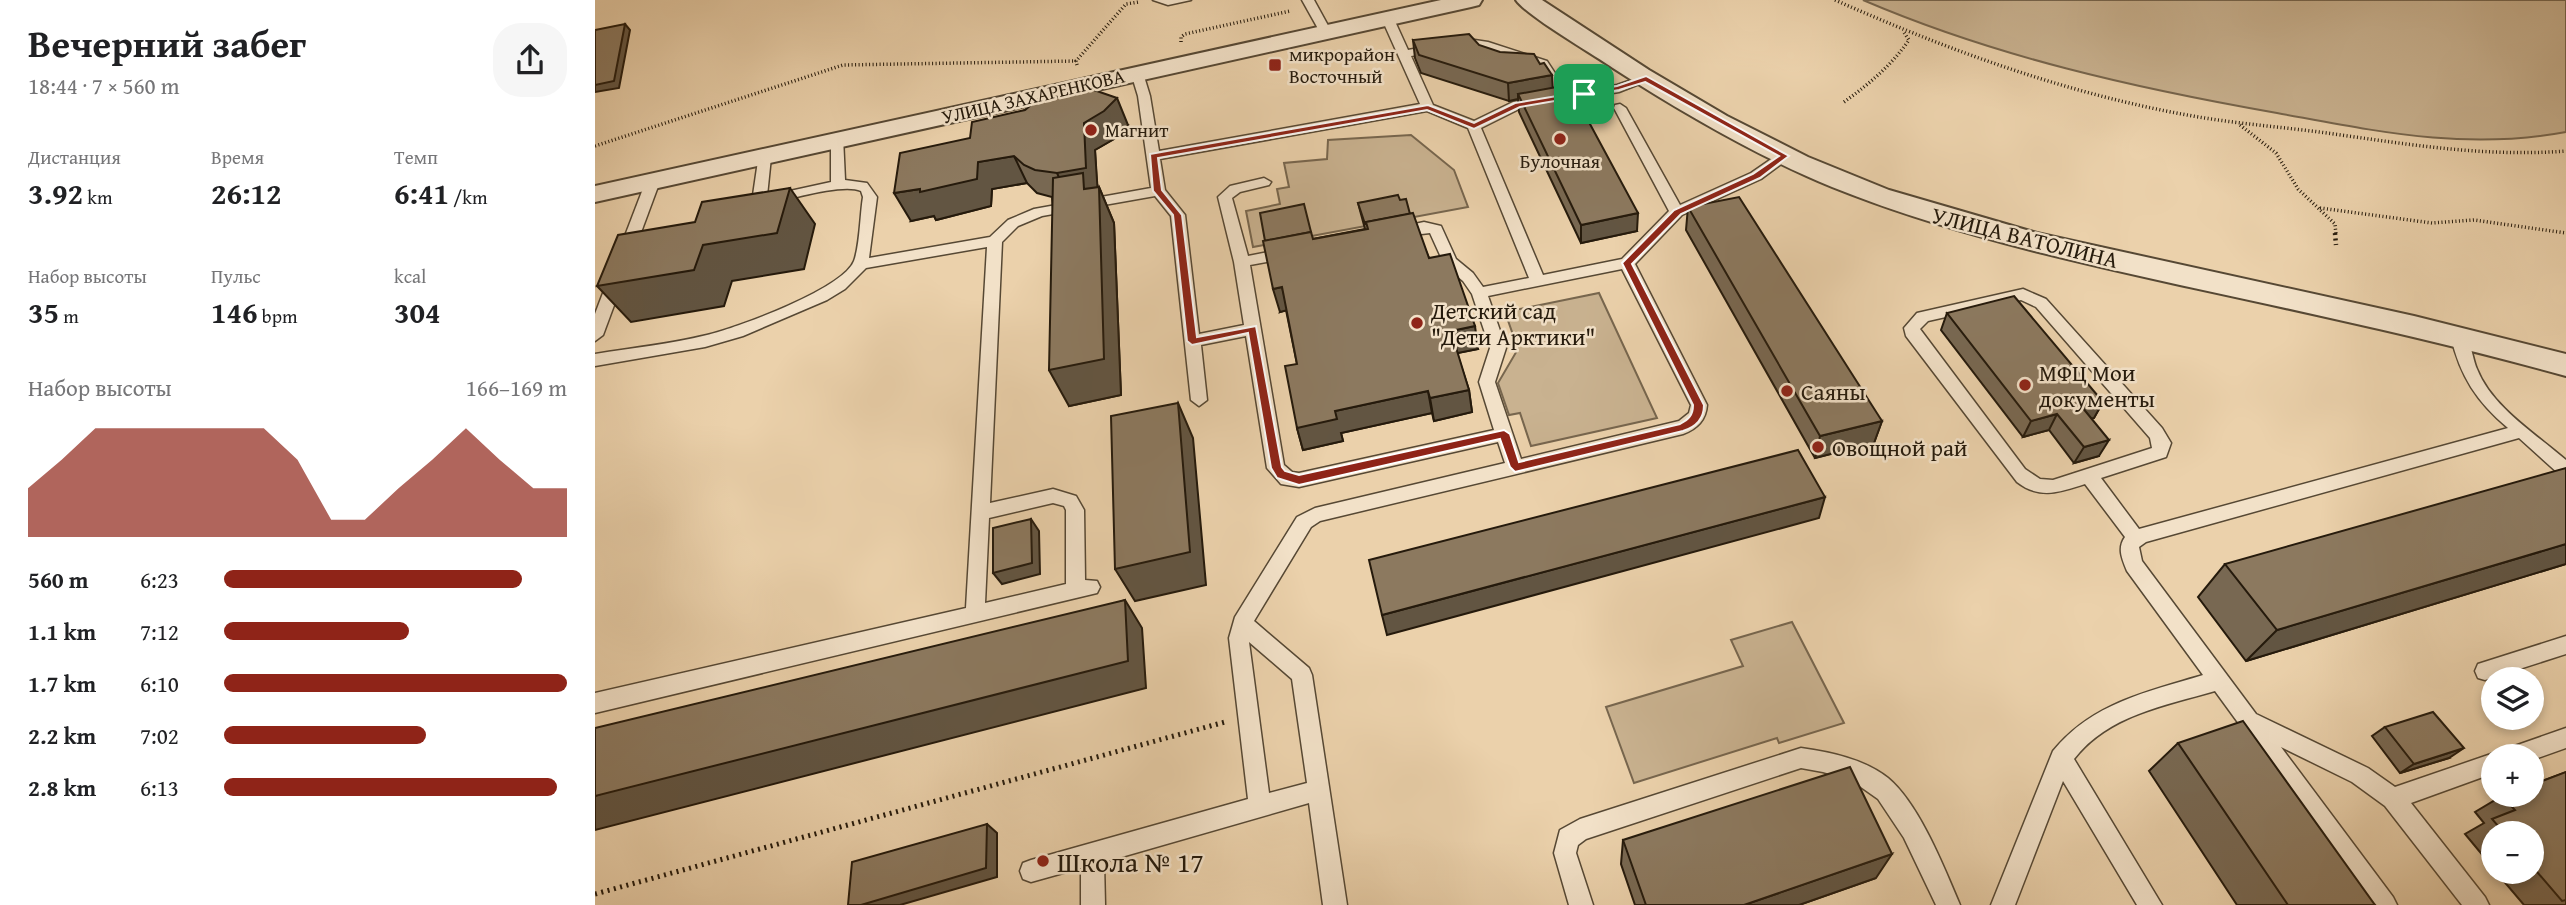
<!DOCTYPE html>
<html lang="ru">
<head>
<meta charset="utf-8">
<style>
	body { margin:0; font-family:"Gentium Book Plus",serif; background:#f6f6f6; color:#202124; height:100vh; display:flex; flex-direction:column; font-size:26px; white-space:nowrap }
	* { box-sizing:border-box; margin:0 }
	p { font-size:23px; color:#757577 }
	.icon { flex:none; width:38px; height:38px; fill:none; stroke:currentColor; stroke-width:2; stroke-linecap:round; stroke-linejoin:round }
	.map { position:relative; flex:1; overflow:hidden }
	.side { display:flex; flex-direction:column; background:#fff; width:595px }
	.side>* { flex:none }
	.controls { position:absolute; left:1886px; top:667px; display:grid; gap:14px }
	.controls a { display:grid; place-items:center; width:63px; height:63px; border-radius:50%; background:#fff; box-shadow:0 4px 10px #0003; font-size:35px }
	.pin { position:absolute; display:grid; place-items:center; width:60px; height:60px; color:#fff; margin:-30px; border-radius:14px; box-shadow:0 4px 10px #0006 }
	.round { display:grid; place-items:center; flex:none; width:74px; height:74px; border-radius:28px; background:#f6f6f6 }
	.overview { display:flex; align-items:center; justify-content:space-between; height:119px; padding:0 28px }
	h1 { font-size:38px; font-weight:800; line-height:52px }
	.metrics { display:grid; grid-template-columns:repeat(3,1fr); gap:10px; height:119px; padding:7px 28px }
	.metrics div { display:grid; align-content:center }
	.metrics b { font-size:30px; font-weight:800 }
	.metrics small { font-size:19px; font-weight:400 }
	.metrics p { font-size:19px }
	.chart { height:196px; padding:14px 28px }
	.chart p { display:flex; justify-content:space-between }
	.chart svg { width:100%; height:126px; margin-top:7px; fill:#8f2418; opacity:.7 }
	ul { padding:0 28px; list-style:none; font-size:23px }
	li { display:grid; grid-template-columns:112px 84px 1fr; align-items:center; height:52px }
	li i { height:18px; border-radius:9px; background:#8f2418 }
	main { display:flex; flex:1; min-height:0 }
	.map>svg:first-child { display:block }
	.green { fill:#c9b290; stroke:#77664e; stroke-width:2 }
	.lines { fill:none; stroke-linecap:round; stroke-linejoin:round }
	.service-casing { stroke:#564834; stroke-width:3 }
	.minor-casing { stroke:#564834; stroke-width:4 }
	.path-far2 { stroke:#251a0c; stroke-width:3.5; stroke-dasharray:1 2.5; stroke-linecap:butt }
	.path-far1 { stroke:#251a0c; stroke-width:4.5; stroke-dasharray:2 3.5; stroke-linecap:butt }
	.path { stroke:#251a0c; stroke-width:5; stroke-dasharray:2 4.5; stroke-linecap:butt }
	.service { fill:#f2e1c8; fill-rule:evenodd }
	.minor { fill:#f2e1c8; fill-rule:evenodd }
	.wall { fill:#786852; stroke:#251a0c; stroke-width:2 }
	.shaded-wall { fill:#625542; stroke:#251a0c; stroke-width:2 }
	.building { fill:#8c795f; stroke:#251a0c; stroke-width:2 }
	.route { fill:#8f2418; stroke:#fff; stroke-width:2; fill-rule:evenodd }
	.poi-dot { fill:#8f2418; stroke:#f2e1c8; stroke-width:2.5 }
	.labels { text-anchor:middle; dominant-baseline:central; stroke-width:5; stroke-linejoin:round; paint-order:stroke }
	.far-poi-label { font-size:19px; fill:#251a0c; stroke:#f2e1c8; text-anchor:start }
	.far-street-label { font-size:19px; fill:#251a0c; stroke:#f2e1c8 }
	.street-label { font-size:23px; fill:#251a0c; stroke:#f2e1c8 }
	.poi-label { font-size:23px; fill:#251a0c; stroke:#f2e1c8; text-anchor:start }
	.near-poi-label { font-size:28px; fill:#251a0c; stroke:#f2e1c8; text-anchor:start }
</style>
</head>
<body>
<main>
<section class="side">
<div class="overview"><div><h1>Вечерний забег</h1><p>18:44 · 7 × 560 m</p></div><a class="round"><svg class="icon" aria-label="share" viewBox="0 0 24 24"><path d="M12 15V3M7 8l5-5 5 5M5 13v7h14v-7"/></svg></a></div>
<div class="metrics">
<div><p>Дистанция</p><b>3.92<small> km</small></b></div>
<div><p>Время</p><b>26:12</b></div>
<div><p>Темп</p><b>6:41<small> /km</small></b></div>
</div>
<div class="metrics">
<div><p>Набор высоты</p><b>35<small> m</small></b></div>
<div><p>Пульс</p><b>146<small> bpm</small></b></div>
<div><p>kcal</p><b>304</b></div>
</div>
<div class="chart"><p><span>Набор высоты</span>166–169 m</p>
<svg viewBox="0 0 160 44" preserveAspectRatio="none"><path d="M0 44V27L10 17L20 6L30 6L40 6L50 6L60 6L70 6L80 17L90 38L100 38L110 27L120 17L130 6L140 17L150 27L160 27V44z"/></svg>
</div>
<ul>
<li><b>560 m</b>6:23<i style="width:87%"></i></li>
<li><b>1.1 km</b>7:12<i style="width:54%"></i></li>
<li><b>1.7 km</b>6:10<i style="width:100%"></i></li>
<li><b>2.2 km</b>7:02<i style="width:59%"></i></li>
<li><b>2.8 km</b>6:13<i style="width:97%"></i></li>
</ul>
</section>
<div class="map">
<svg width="1971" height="905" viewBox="0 0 1971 905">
	<rect width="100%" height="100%" fill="#ebd1ab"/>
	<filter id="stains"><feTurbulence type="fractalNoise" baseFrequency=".00286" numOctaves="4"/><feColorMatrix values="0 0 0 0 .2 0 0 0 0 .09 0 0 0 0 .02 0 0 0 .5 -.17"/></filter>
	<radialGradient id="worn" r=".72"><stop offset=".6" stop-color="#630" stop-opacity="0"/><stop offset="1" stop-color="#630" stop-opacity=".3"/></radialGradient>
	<g class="green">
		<path d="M1268 0H1971V132C1869 151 1781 131 1682 113 1540 88 1401 57 1268 0Z"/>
		<path d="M816 135 859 170 873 207 658 247 651 211 685 204 682 189 694 187 689 163 732 159 733 140Z"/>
		<path d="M1004 293 1062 418 936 446 925 413 914 415 903 383 923 349 910 312Z"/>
		<path d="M1197 622 1249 723 1184 743 1182 738 1039 783 1011 707 1148 666 1136 640Z"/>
	</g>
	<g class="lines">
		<defs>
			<g id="service">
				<path d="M558 0H596L573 5Z"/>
				<path d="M707 0H719L736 31 734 34H726Z"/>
				<path d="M792 13 798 17 813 50 873 39 893 42 952 61 973 93 1022 85 1051 75 1057 79 1024 92 926 108 886 128 948 275 1027 259 1074 211 1019 108 1020 105 1025 104 1031 108 1085 205 1156 173 1185 153H1195L1197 156 1166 179 1087 215 1040 264 1112 405C1111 420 1102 429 1088 434L725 521 716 527 659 621 714 668 717 675 752 905H728L714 803 509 862 510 905H486V868L436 882 428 879 425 871 428 863 436 860 653 799 634 638 640 617 702 517 720 508 910 463 903 442 704 487 686 484 672 468 651 336 606 345 612 400 604 406 596 400 576 216 560 196 447 216 423 226 407 242 395 503 458 489 481 496 489 510 490 580 502 581 505 587 502 593 0 713V693L371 608 392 247 271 268 250 289 232 300 148 336 110 347 0 366V354C37 348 75 344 112 335 142 328 248 289 259 261 265 245 265 215 268 197L266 191C247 182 186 202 164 206L159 205 157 202 164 154H174L176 157 172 196 236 182V140L243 136 248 137 250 180 272 183 282 197 274 258 395 237 413 220 439 209 556 188 543 96 536 73 538 70 542 69 548 73 555 96 564 151 825 104 786 17ZM873 47 887 48 944 67 962 95 918 102 879 121 838 105 816 56ZM832 111 873 128 934 278 888 287 878 273 861 259 846 226 829 222 796 229 794 232 801 237 835 233 850 266 868 281 877 294 895 348 884 382 899 430 704 473 697 472 689 465 655 265 694 258 701 253 694 248 653 256 637 198 645 192 674 185 676 182 669 178 635 186 623 197 639 262 649 325 604 334 590 215 570 190 565 159ZM1027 269 1096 405 1094 413 1084 421 926 459 900 382 911 348 893 296ZM458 503 469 506 471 510V584L390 603 394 518ZM654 642 697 679 712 783 674 793Z"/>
				<path d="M58 177 65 181 8 335 0 341V314L51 181Z"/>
				<path d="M1428 289 1451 299 1567 428 1576 443 1571 457 1506 478 1544 529 1913 428C1882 402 1865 376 1856 337L1864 331C1876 335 1877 358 1882 369 1897 407 1941 434 1971 460V477L1965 475 1924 438 1551 542 1544 547 1547 561 1661 714 1773 768 1800 787 1899 753 1907 756H1899V773L1816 803 1890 897 1894 905H1867L1790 806 1757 782 1686 747 1798 897 1802 905H1776L1620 691C1569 706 1513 715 1479 759L1567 905H1542L1468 781 1420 905H1396L1458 751C1497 703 1552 692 1608 675L1532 571C1527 559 1522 548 1530 537L1490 484C1465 492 1445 500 1422 482L1311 336 1309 328 1322 313ZM1426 300 1441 307 1555 438 1557 448 1458 480 1445 479 1430 469 1325 329 1333 321Z"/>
				<path d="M1971 636V654L1890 680 1883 678 1880 671 1883 664Z"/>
				<path d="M1971 728V748L1937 760V756H1908L1911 749Z"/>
				<path d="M1206 748C1235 752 1269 759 1293 778 1324 804 1349 867 1365 905H1341L1309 838 1283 799 1256 780 1228 772 1206 768 991 839 983 845 981 853 998 905H974L959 853 965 830 985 819Z"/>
			</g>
			<g id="minor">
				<path d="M846 0H887L884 5 876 7 0 202V186Z"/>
				<path d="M921 0H947L1054 70 1132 116 1213 157 1294 190 1442 233 1819 316 1971 354V376C1844 341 1714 313 1585 285 1468 259 1349 232 1237 187 1160 155 1088 113 1018 68 998 54 932 16 921 0Z"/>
			</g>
		</defs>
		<use href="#service" class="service-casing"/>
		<use href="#minor" class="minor-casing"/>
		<g class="path-far2">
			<path d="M1240 0C1353 50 1470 93 1592 115 1641 124 1690 127 1739 134 1817 145 1892 157 1971 151"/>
			<path d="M586 42V37L590 34 695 11"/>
			<path d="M482 65 481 61 531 4 544 2"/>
			<path d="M1249 102C1274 84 1296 66 1314 40L1308 31"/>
			<path d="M1645 125 1681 153 1703 189 1740 224 1741 235"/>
			<path d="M0 146 248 65 481 61"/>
			<path d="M1725 208 1837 223 1879 220 1971 233"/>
		</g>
		<path class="path-far1" d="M1740 233 1741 245"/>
		<path class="path" d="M0 894 630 722"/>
		<use href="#service" class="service"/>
		<use href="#minor" class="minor"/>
	</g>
	<g class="wall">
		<path d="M818 40 957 88 1042 231 986 243 924 112 923 99 914 101 826 73 820 58Z"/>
		<path d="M463 97 533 125 519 139 500 150 502 187H504L519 223 526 395 474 406 457 197 442 193 432 183 397 189 396 206 341 220 339 216 316 221 375 138 430 110Z"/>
		<path d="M805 200 815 214 834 258 883 349 862 353 874 390 877 412 839 421 837 413 746 433 748 441 708 450 702 428V364L691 310 685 312 718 239 770 229 763 203Z"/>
		<path d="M1093 207 1287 421 1279 443 1220 458 1091 230Z"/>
		<path d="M1352 313 1508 402 1499 418 1496 419 1504 456 1479 463 1454 430 1428 437 1346 330Z"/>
		<path d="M1630 564H1971L1651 661 1603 597Z"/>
		<path d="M1790 727 1854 758 1805 773 1777 736Z"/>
		<path d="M1583 743 1780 905H1642L1554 771Z"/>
		<path d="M1971 772V905H1929L1901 872H1937V833H1899V869L1870 834 1889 823 1880 812 1907 796Z"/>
		<path d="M1028 840 1281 878 1204 905H1040L1026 864Z"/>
	</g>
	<g class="shaded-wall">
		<path d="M30 24 35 30 24 88 0 92V85Z"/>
		<path d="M957 75 958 93 923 94V99L914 101 913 83Z"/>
		<path d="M522 98 533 125 519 139 500 150 503 195 474 200 462 173 489 123Z"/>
		<path d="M419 156 432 183 397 189 396 206 341 220 339 216 316 221 299 193 325 189 383 162Z"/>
		<path d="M504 187 519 223 526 395 474 406 454 370Z"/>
		<path d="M195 188 220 224 209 269 137 281 129 306 36 322 2 286Z"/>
		<path d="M1043 213 1042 231 986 243V225Z"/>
		<path d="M687 287 693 310 685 312 678 289Z"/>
		<path d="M880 326 883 349 858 354 856 331Z"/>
		<path d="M874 390 877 412 839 421 835 398Z"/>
		<path d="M833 391 837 413 746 433 748 441 708 450 702 428 740 411Z"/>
		<path d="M1508 402 1499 418 1478 424 1487 407Z"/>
		<path d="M583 403 598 438 611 585 540 601 520 569Z"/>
		<path d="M1462 414 1454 430 1428 437 1436 421Z"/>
		<path d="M1287 421 1279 443 1220 458 1225 436Z"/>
		<path d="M1514 440 1504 456 1479 463 1489 447Z"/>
		<path d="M1230 497 1224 518 792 635 787 615Z"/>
		<path d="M436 519 444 531 445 574 407 584 398 573Z"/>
		<path d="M1971 544V564L1651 661 1682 630Z"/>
		<path d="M530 600 547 628 551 688 0 830V796Z"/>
		<path d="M1869 748 1854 758 1805 773 1819 764Z"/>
		<path d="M392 824 402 833V877L305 905H266Z"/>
		<path d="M1297 854 1281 878 1204 905H1149Z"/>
	</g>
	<g class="building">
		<path d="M30 24 19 81 0 85V30Z"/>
		<path d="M874 34 884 45 905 52 939 54 945 64 949 63 957 75 913 83 824 55 818 40Z"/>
		<path d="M967 86 975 87 1043 213 986 225 923 94Z"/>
		<path d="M496 89 522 98 509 111 489 123 491 168 462 173 440 170 429 165 419 156 383 162 382 179 325 192V189L299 193 305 153 375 138 377 122 430 110 449 94 463 97 482 90Z"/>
		<path d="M488 173 489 189 504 187 509 359 454 370 458 178Z"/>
		<path d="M195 188 182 233 108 245 99 270 2 286 23 235 100 222 107 202Z"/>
		<path d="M803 195 805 200 811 199 815 214 771 222V224H770L763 203Z"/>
		<path d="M1144 197 1287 421 1225 436 1093 207Z"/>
		<path d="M709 204 716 232 670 241 665 213Z"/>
		<path d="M818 213 834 258 855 254 880 326 856 331 874 390 835 398 833 391 740 411 742 419 702 428 690 366 702 364 687 287 678 289 668 241 716 232 718 239 773 229 771 222Z"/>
		<path d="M1419 296 1508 402 1487 407 1514 440 1489 447 1462 414 1436 421 1352 313Z"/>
		<path d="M583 403 595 552 520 569 516 416Z"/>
		<path d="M1203 450 1230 497 787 615 774 560Z"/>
		<path d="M1971 468V544L1682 630 1630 564Z"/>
		<path d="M436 519 437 563 398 573V528Z"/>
		<path d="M530 600 533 661 0 796V728Z"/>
		<path d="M1838 712 1869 748 1819 764 1790 727Z"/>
		<path d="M1648 721 1780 905H1693L1583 743Z"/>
		<path d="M1255 767 1297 854 1149 905H1051L1028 840Z"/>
		<path d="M1971 772V900L1967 901 1937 866V833H1909L1897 819 1920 810 1907 796 1911 794H1937V785Z"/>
		<path d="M392 824 391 868 266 905H253L257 862Z"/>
	</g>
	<path class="route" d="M1051 76 1194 156 1165 178 1086 214 1037 264 1109 405C1109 419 1101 427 1088 431L920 472 915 467 905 439 704 485 682 478 676 468 653 333 597 345 592 341 578 215 558 191 555 154 833 105 879 123 920 103 1022 86ZM1050 82 1184 156 1158 174 1079 210 1027 263 1098 405C1098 415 1094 419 1085 424L924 462 915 434 909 430 704 475 690 471 687 467 661 326 602 337 587 215 567 190 563 158 832 110 879 129 925 107 1024 90Z"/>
	<g class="poi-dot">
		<rect x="673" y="58" width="14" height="14" rx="3.5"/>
		<circle cx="496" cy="130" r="7"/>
		<circle cx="965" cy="139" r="7"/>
		<circle cx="822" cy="323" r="7"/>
		<circle cx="1430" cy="385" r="7"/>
		<circle cx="1192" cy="391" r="7"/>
		<circle cx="1223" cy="447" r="7"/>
		<circle cx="448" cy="861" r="7"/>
	</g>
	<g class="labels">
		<g class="far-poi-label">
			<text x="694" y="54">микрорайон<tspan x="694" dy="22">Восточный</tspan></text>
			<text x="510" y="130">Магнит</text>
			<text x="965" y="161" text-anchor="middle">Булочная</text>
		</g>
		<g class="far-street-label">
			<text transform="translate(438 96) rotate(-13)">УЛИЦА ЗАХАРЕНКОВА</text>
		</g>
		<g class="street-label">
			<text transform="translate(1430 237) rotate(14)">УЛИЦА ВАТОЛИНА</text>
		</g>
		<g class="poi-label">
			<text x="836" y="310">Детский сад<tspan x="836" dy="26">"Дети Арктики"</tspan></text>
			<text x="1444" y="372">МФЦ Мои<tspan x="1444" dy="26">документы</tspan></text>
			<text x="1206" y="391">Саяны</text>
			<text x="1237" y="447">Овощной рай</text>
		</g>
		<g class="near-poi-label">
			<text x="462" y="861">Школа № 17</text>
		</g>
	</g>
	<rect width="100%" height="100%" filter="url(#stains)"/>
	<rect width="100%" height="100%" fill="url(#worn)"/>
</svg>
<div class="controls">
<a><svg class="icon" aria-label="layers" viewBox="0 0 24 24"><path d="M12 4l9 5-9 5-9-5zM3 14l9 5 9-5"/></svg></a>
<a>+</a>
<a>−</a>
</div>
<div class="pin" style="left:989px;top:94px;background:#1e9e55"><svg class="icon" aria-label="arrive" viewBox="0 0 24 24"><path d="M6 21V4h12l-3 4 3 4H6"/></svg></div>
</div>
</main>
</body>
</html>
